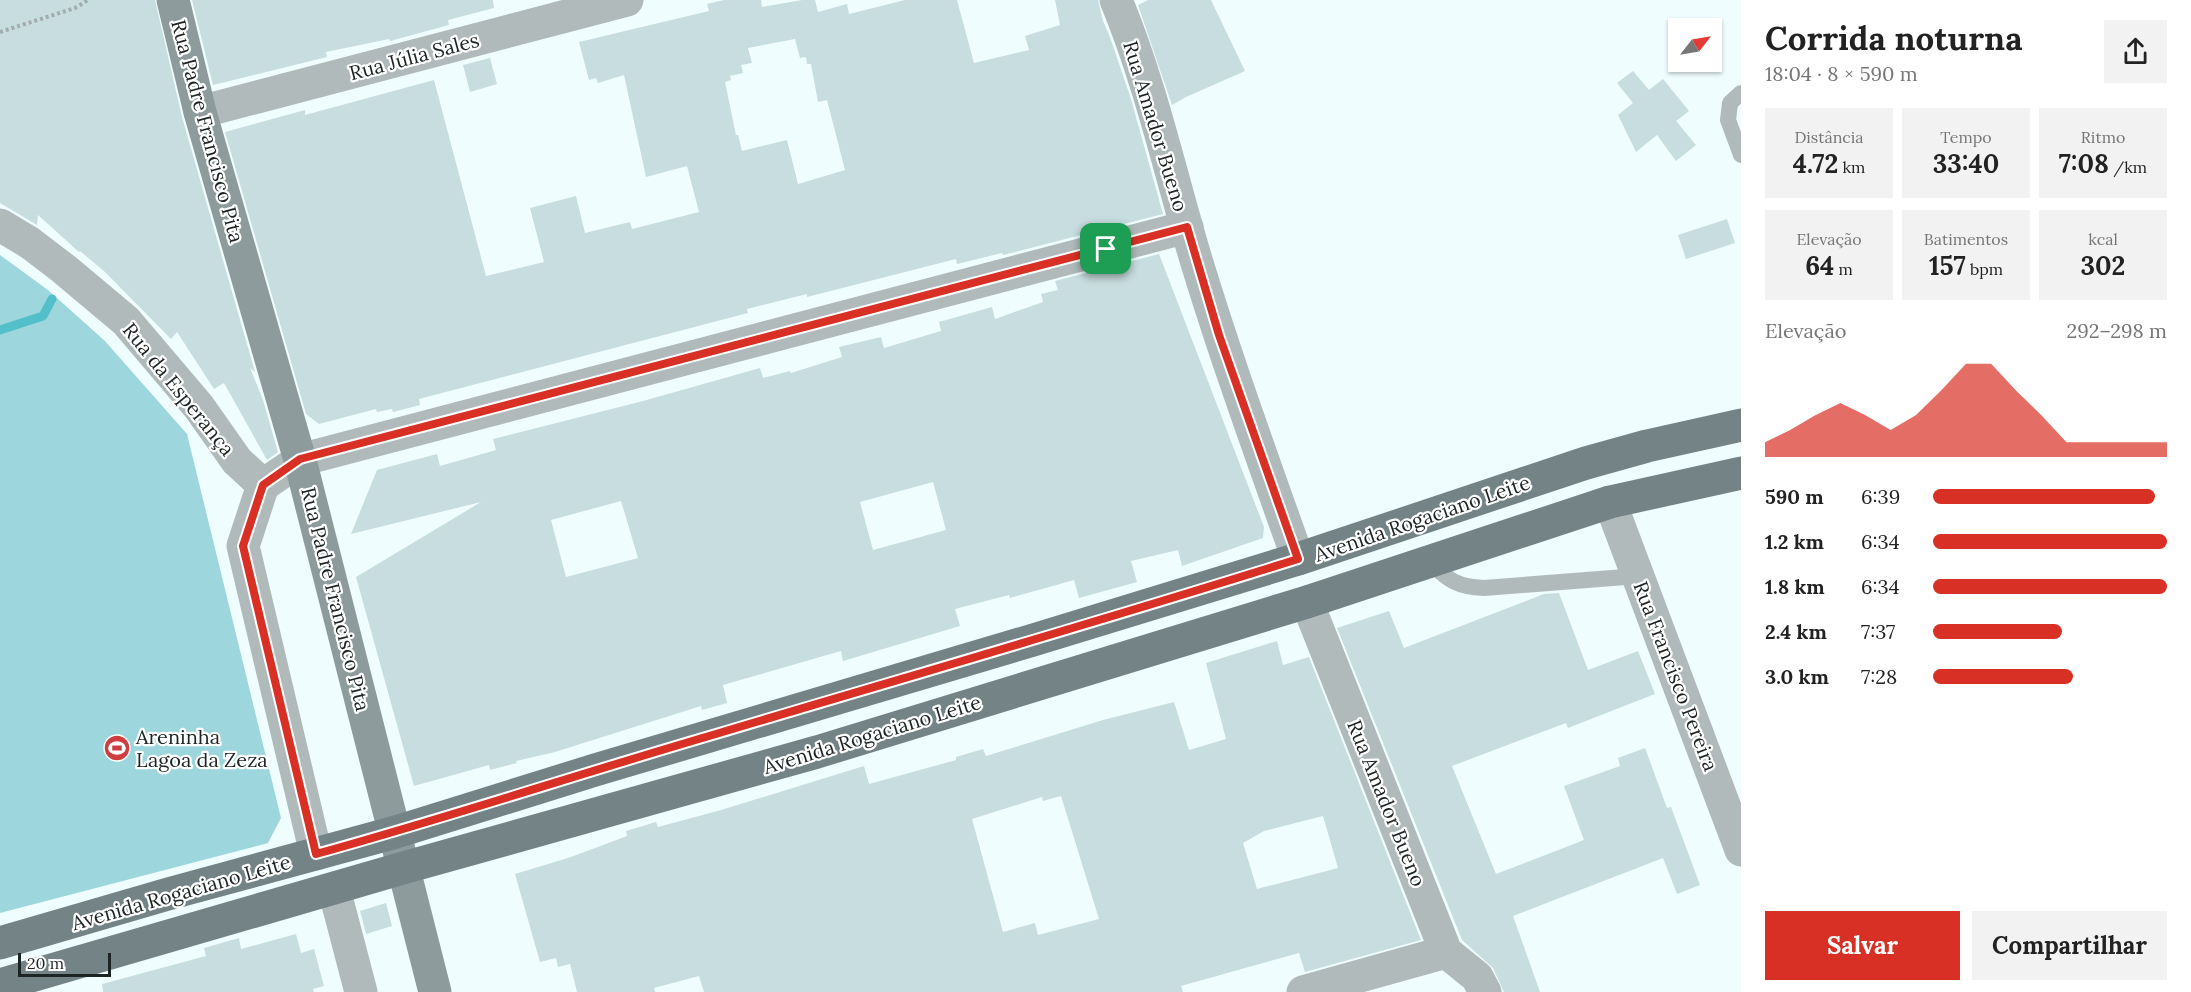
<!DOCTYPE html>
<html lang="pt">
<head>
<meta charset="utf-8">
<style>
	body { margin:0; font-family:Lora,serif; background:#f2f2f2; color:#222; height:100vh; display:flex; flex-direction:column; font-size:22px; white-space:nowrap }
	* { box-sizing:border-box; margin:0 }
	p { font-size:20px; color:#767676 }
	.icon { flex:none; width:33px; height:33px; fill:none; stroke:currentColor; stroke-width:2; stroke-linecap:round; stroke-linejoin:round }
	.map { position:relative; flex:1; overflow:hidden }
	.side { display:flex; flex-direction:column; background:#fff; width:450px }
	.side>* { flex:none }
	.needle { width:39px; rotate:59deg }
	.controls { position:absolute; left:1668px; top:18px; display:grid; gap:12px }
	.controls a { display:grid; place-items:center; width:54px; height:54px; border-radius:0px; background:#fff; box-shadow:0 2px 4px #0004; font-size:30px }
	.scale { position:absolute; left:18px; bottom:15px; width:93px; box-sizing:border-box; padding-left:6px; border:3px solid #1c2424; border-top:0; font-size:16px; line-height:21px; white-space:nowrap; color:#1c2424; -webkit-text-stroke:4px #fff; paint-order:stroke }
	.pin { position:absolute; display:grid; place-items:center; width:51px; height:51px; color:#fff; margin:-26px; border-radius:12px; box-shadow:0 3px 9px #0006 }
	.round { display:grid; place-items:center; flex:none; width:63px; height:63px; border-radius:0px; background:#f2f2f2 }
	.summary { display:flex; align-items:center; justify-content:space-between; height:102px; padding:0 24px }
	h1 { font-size:33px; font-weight:700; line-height:45px }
	.stats { display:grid; grid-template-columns:repeat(3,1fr); gap:9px; height:102px; padding:6px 24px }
	.stats div { display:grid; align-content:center; border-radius:0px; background:#f2f2f2; text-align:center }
	.stats b { font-size:26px; font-weight:700 }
	.stats small { font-size:16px; font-weight:400 }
	.stats p { font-size:16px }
	.chart { height:168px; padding:12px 24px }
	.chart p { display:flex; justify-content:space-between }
	.chart svg { width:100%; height:108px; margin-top:6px; fill:#d93025; opacity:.7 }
	.cta { display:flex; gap:12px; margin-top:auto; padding:12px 24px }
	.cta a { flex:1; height:69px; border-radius:0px; background:#d93025; color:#fff; font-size:24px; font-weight:700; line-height:69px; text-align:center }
	.cta a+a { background:#f2f2f2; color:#222 }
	ul { padding:0 24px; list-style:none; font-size:20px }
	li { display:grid; grid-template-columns:96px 72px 1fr; align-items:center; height:45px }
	li i { height:15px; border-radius:8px; background:#d93025 }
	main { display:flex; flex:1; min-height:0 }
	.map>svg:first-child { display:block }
	.green { fill:#9dd7dd }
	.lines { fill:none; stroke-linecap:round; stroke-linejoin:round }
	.stream { stroke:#53bfc9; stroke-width:9 }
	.building { fill:#c8dddf; fill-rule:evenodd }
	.path { stroke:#a1acad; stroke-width:4; stroke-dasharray:3 3; stroke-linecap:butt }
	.lane { stroke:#b1babb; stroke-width:16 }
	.street { stroke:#b1babb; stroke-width:33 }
	.secondary { stroke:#8e9b9c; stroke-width:33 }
	.primary { stroke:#748486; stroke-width:33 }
	.route-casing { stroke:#fff; stroke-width:12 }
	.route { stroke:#d93025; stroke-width:8 }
	.labels { text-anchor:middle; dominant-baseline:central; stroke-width:4.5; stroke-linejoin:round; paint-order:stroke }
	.street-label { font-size:20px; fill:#1c2424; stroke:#fff }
	.poi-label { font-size:20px; fill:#1c2424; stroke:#fff; text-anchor:start }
</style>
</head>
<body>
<main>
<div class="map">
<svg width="1741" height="992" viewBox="0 0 1741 992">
	<rect width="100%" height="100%" fill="#f0fdfe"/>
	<path class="green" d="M0 255 48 290 105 341 187 434 281 818 268 843 0 913Z"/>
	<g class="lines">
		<path class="stream" d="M0 330 43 316 52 299"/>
	</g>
	<g class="building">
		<path d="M0 0H155L182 117 255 372 250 368 263 400 278 452 267 460 224 383 214 389 177 332 171 339 105 272 80 251 79 252 38 215 37 225 0 203Z"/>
		<path d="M192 0H493L494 8 448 20 449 25 390 41 389 39 326 52 327 57 213 85Z"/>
		<path d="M724 0H761L762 7 802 0H815L818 12 847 4 849 14 905 0H957L974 63 1029 50 1025 36 1060 25 1055 0H1098L1103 21 1110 37 1131 99 1163 214 1003 255 1002 253 957 264 956 259 807 297V294L747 309 748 313 419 399 420 405 393 412 392 409 377 412 376 409 319 424 306 414 225 132 305 110V115L434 80 486 276 544 262 530 208 576 196 585 233 630 222 632 229 699 212 687 166 646 177 624 75 598 83 596 78 589 80 579 42 709 11 707 4ZM795 39 800 58 806 57 807 64H811L818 102 827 100 845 170 798 184 787 140 742 151 738 135H736L725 82 731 80 730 76 743 73 741 65 752 63 748 48Z"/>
		<path d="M1148 0H1211L1245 71 1186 97 1172 105 1138 5Z"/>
		<path d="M490 58 497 84 470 92 463 65Z"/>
		<path d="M1633 71 1649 90 1663 79 1689 111 1676 121 1696 145 1676 161 1657 135 1636 152 1618 115 1633 103 1617 83Z"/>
		<path d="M1727 219 1735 243 1686 259 1678 235Z"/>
		<path d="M1159 254 1264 527 1263 538 1182 566 1178 550 1131 561 1137 582 1079 598 1074 580 1010 598 1009 595 955 609 960 626 843 661 841 651 723 685 727 703 702 710 701 706 555 752 516 761 517 763 490 770 489 765 414 786 356 577 481 502 351 534 377 470 437 454 440 466 496 450 493 439 643 401 760 368 763 378 790 371 791 373 842 357 839 347 881 337 884 348 941 331 939 322 992 307 995 319 1043 302 1041 294 1058 290 1055 281ZM933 482 946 530 873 550 860 502ZM621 501 638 558 566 577 551 520Z"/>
		<path d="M1559 593 1588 670 1638 651 1655 694 1568 728 1566 723 1452 766 1496 874 1584 840 1564 786 1620 766 1618 758 1645 748 1667 808 1671 807 1700 885 1677 894 1663 858 1513 916 1540 992H1504L1493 968 1462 940 1337 628 1389 611 1404 648 1544 594Z"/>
		<path d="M1277 641 1283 665 1309 657 1421 940 1305 972 1299 953 1181 986 1183 992H704L699 976 654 988 655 992H577L570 964 558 967 556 958 540 962 515 874 571 857 627 836 626 831 656 822 658 827 721 810 864 766 869 784 956 760V757L983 749 986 756 1103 720 1174 702 1189 750 1226 739 1206 663ZM1061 796 1099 919 1038 935 1035 923 1003 932 972 819 1042 797 1043 801ZM1323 816 1338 868 1257 889 1243 843 1264 831Z"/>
		<path d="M386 903 392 926 366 934 360 911Z"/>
		<path d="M296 934 301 953 314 949 324 986 313 989 314 992H103L102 984 206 956 204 948 239 938 241 949Z"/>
	</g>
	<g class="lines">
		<path class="path" d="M0 32 75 8 88 0"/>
		<g class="lane">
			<path d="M1741 93 1730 103 1728 120 1741 155"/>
			<path d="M1429 562C1449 580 1456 587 1484 588L1638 576"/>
		</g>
		<g class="street">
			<path d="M1116 0C1150 82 1169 168 1194 253 1225 356 1262 457 1298 559"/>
			<path d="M200 112 627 0"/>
			<path d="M0 225 30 243 64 269 126 321 199 407 237 461 263 485 300 460 1187 227"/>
			<path d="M263 485 243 546 316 854"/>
			<path d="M1610 502 1741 850"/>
			<path d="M1307 602 1446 952 1477 977 1485 992"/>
			<path d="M334 889 361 992"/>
			<path d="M1303 992 1446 952"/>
		</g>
		<path class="secondary" d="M173 0 200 112 300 460 435 992"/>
		<g class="primary">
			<path d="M0 943 168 894 396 832 595 770 1030 641 1298 559 1586 463 1647 446 1741 425"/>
			<path d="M0 985 403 868 817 752 1307 602 1610 502 1741 473"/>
		</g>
	</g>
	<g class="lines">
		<defs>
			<path id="route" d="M1187 227 1219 335 1298 559C1105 620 910 676 716 734 582 773 450 817 316 854L243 546 263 485 300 459Z"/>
		</defs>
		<use href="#route" class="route-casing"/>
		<use href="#route" class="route"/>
	</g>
	<defs>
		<symbol id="stadium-disc" viewBox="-11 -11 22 22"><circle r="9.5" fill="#cd3e40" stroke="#fff"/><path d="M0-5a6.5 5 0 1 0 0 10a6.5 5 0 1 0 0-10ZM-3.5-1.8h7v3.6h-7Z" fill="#fff"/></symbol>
	</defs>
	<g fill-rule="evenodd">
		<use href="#stadium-disc" x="102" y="733" width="30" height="30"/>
	</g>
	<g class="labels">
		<g class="street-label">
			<text transform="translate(414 56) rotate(-15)">Rua Júlia Sales</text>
			<text transform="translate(1156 126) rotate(73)">Rua Amador Bueno</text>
			<text transform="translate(208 131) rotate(75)">Rua Padre Francisco Pita</text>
			<text transform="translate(179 389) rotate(51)">Rua da Esperança</text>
			<text transform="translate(1422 518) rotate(-19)">Avenida Rogaciano Leite</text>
			<text transform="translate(336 599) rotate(76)">Rua Padre Francisco Pita</text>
			<text transform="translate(1676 676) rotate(69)">Rua Francisco Pereira</text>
			<text transform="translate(872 734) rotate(-17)">Avenida Rogaciano Leite</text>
			<text transform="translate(1387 803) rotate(68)">Rua Amador Bueno</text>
			<text transform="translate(181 892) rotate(-16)">Avenida Rogaciano Leite</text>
		</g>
		<g class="poi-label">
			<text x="136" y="736">Areninha<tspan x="136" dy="23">Lagoa da Zeza</tspan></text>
		</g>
	</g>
</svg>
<div class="controls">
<a><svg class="needle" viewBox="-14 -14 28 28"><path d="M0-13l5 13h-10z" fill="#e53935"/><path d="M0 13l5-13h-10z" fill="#767676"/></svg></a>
</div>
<div class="scale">20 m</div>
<div class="pin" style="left:1106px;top:249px;background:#1e9e55"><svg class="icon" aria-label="arrive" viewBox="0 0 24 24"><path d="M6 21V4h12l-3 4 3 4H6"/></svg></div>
</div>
<section class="side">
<div class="summary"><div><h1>Corrida noturna</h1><p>18:04 · 8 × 590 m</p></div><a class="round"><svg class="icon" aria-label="share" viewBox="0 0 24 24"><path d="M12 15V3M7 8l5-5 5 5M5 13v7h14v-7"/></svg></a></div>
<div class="stats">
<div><p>Distância</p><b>4.72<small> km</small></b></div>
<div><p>Tempo</p><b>33:40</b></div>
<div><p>Ritmo</p><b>7:08<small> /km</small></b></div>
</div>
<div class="stats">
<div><p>Elevação</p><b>64<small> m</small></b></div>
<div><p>Batimentos</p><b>157<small> bpm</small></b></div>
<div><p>kcal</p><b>302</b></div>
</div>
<div class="chart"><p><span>Elevação</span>292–298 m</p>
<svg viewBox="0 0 160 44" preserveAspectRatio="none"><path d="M0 44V38L10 33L20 27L30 22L40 27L50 33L60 27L70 17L80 6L90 6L100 17L110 27L120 38L130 38L140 38L150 38L160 38V44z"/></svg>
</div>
<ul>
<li><b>590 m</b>6:39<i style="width:95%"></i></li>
<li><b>1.2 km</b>6:34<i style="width:100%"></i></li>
<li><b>1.8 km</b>6:34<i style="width:100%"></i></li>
<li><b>2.4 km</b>7:37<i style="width:55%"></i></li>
<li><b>3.0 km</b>7:28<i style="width:60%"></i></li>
</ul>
<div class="cta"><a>Salvar</a><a>Compartilhar</a></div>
</section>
</main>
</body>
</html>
